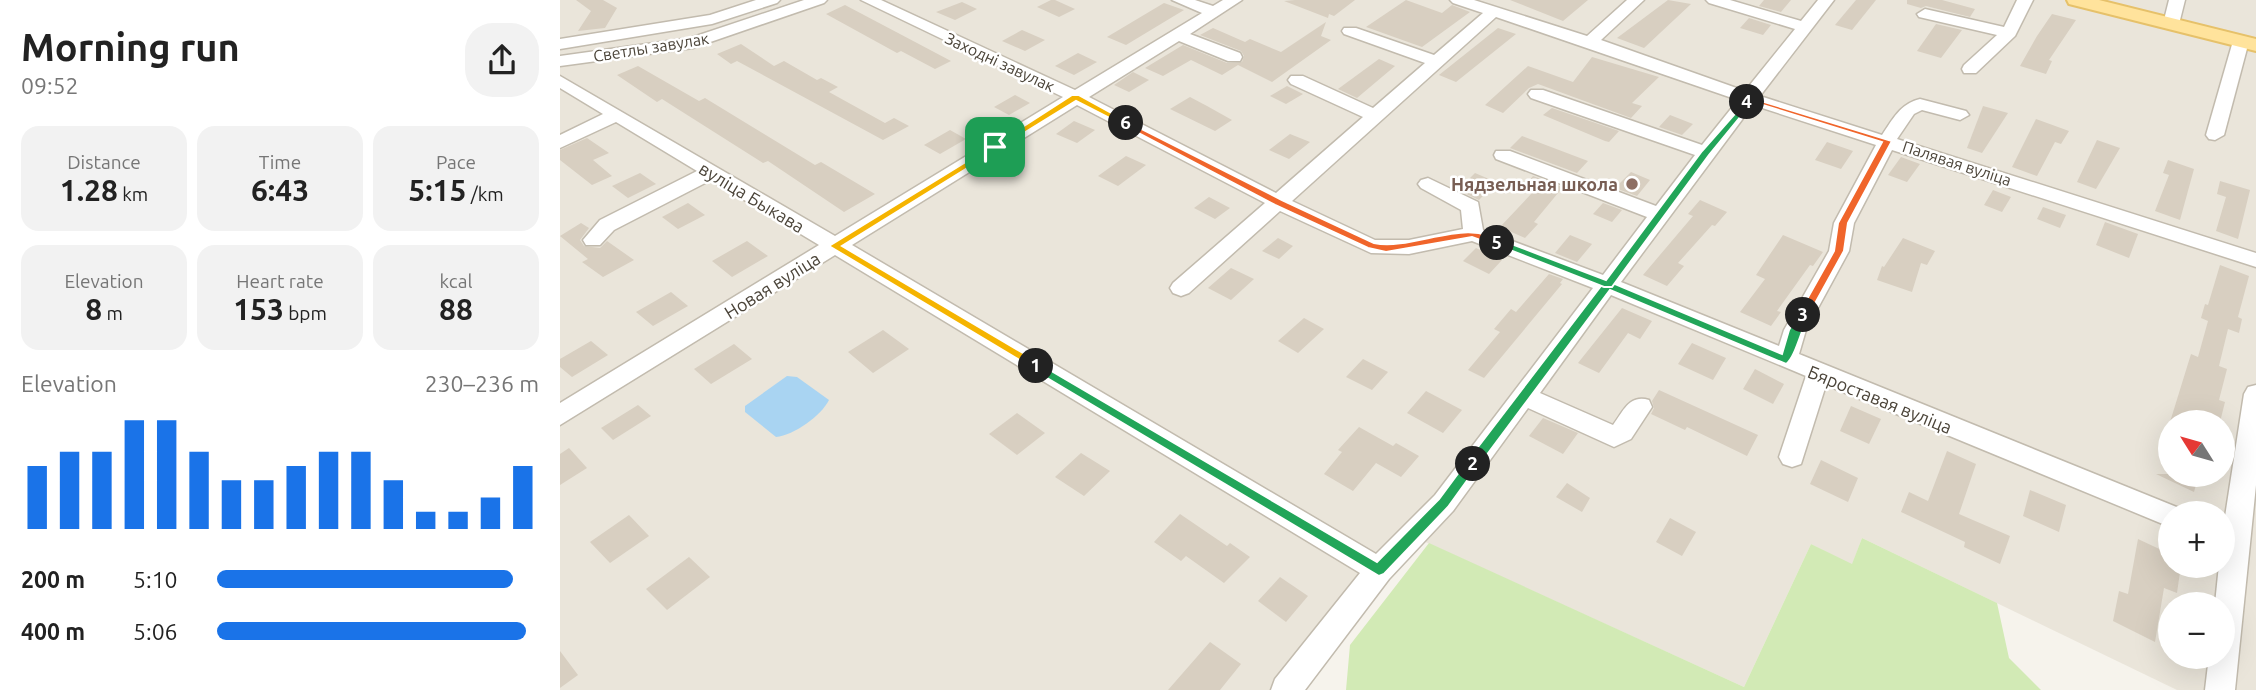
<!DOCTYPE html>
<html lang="en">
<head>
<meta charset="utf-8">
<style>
	body { margin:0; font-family:Ubuntu,sans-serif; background:#f2f2f2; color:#222; height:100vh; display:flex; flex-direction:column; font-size:26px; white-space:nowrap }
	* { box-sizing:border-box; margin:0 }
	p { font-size:23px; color:#767676 }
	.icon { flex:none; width:38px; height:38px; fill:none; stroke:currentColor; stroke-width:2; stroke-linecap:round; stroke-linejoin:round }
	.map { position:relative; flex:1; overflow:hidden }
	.sheet { display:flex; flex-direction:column; background:#fff; width:560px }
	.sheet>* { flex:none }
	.needle { width:46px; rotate:307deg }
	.tools { position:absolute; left:1598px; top:410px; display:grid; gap:14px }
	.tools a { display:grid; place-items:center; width:77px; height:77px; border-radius:50%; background:#fff; box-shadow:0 7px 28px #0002; font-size:35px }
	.pin { position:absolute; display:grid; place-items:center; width:60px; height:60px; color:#fff; margin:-30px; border-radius:14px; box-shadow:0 4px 10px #0006 }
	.km { position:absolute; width:35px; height:35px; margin:-18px; border-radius:50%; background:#222; color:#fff; font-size:19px; line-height:35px; text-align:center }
	.round { display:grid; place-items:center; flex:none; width:74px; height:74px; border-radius:28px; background:#f2f2f2 }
	.summary { display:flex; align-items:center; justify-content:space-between; height:119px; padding:0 21px }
	h1 { font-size:38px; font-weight:700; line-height:52px }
	.figures { display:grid; grid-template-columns:repeat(3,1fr); gap:10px; height:119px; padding:7px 21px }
	.figures div { display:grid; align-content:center; border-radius:18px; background:#f2f2f2; text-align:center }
	.figures b { font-size:30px; font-weight:700 }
	.figures small { font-size:19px; font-weight:400 }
	.figures p { font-size:19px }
	.chart { height:196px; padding:14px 21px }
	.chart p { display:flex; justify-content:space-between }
	.chart svg { width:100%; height:126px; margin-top:7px; stroke:#1a73e8; stroke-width:6 }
	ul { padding:0 21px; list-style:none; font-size:23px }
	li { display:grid; grid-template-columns:112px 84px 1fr; align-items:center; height:52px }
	li i { height:18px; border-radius:9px; background:#1a73e8 }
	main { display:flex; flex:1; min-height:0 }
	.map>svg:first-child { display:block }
	.residential { fill:#eae5da; fill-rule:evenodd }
	.green { fill:#d2eab5 }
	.water { fill:#a9d4f2 }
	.building { fill:#d8cfc1 }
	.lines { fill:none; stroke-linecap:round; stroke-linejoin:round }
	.minor-casing { stroke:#c2bbae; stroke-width:3 }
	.major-casing { stroke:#e6c16a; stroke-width:4 }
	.minor { fill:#fff; fill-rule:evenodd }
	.major { fill:#ffe39c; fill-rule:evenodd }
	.split-1 { fill:#f5b400; stroke:#fff; stroke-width:2 }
	.split-2 { fill:#22a559; stroke:#fff; stroke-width:2 }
	.split-3 { fill:#22a559; stroke:#fff; stroke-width:2 }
	.split-4 { fill:#f0652b; stroke:#fff; stroke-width:2 }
	.split-5 { fill:#22a559; stroke:#fff; stroke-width:2 }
	.split-6 { fill:#f0652b; stroke:#fff; stroke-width:2 }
	.split-7 { fill:#f5b400; stroke:#fff; stroke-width:2 }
	.education-dot { fill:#8d6e63; stroke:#fff; stroke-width:2.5 }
	.labels { text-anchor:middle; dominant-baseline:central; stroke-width:5; stroke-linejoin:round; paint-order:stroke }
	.far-street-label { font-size:16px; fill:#4b4439; stroke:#fff }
	.education-label { font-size:18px; font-weight:bold; fill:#785e54; stroke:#fff; text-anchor:end }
	.street-label { font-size:18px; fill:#4b4439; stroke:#fff }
</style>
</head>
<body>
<main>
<section class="sheet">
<div class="summary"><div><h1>Morning run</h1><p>09:52</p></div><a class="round"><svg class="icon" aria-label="share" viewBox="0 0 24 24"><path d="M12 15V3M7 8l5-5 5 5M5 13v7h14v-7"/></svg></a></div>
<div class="figures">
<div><p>Distance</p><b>1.28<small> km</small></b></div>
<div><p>Time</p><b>6:43</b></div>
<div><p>Pace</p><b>5:15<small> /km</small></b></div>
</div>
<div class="figures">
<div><p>Elevation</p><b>8<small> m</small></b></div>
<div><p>Heart rate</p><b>153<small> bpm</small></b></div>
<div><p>kcal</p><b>88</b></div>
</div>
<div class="chart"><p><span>Elevation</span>230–236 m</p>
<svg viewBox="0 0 160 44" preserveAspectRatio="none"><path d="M5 44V22M15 44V17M25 44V17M35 44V6M45 44V6M55 44V17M65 44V27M75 44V27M85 44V22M95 44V17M105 44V17M115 44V27M125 44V38M135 44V38M145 44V33M155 44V22"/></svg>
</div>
<ul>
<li><b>200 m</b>5:10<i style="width:92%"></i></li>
<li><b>400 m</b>5:06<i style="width:96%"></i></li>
</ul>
</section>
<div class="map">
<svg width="1696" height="690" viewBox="0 0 1696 690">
	<rect width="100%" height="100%" fill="#f6f3ec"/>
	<path class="residential" d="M0 0H1696V690H1617L1302 538 1292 565 1251 544 1184 687 839 530 715 690H0ZM1610 422H1662V474H1610ZM1610 513H1662V565H1610ZM1610 604H1662V656H1610Z"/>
	<path class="green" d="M1302 538 1437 603 1449 658 1481 690H786L790 645 869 543 1184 687 1251 544 1292 564Z"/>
	<path class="water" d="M227 376 237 377 269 400C261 416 234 435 216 437L185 412V406Z"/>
	<g class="building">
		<path d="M16 0H43L57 8 45 28 18 31 31 11Z"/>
		<path d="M491 0H495L515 9 499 17 477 7Z"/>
		<path d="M735 0H795L774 16 769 14 768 18 724 1Z"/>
		<path d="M846 0 882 13 892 5 910 12 862 47 806 27Z"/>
		<path d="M950 0H1028L1003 21Z"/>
		<path d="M1108 0 1131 4 1084 48 1057 38Z"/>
		<path d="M1204 0H1231L1221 12 1199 6Z"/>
		<path d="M1296 0H1316L1292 30 1275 25Z"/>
		<path d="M1347 0H1382L1415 9 1410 17 1366 6 1361 8 1347 4Z"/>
		<path d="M402 2 417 9 395 20 376 12Z"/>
		<path d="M604 3 624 10 566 45 547 37Z"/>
		<path d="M285 5 357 43 391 61 375 69 341 51 337 53 266 14Z"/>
		<path d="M1492 14 1516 20 1489 60 1492 61 1486 74 1460 66 1477 36Z"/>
		<path d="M1189 18 1211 25 1203 35 1180 28Z"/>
		<path d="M766 22 761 36 771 40 712 82 678 65 662 75 631 60 603 76 585 68 623 45 667 63 682 62 684 56 681 51 640 35 653 28 685 42 690 39 721 52Z"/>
		<path d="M1376 24 1402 30 1381 58 1357 51Z"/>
		<path d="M938 28 956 34 896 82 879 75Z"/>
		<path d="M462 30 485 40 465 51 442 41Z"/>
		<path d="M181 44 214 66 224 61 257 80 261 78 278 87 269 92 325 123 334 118 349 126 323 140 177 61 171 64 157 54Z"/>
		<path d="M518 53 537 62 514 75 495 66Z"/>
		<path d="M1032 57 1099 77 1072 103 1082 106 1071 118 978 84 969 88 943 113 925 105 968 66 1013 82Z"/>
		<path d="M819 59 835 66 797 98 778 89Z"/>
		<path d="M78 66 139 101 145 98 255 165 261 162 315 194 284 212 208 161 203 163 102 99 97 102 57 75Z"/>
		<path d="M573 72 589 80 569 92 554 85Z"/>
		<path d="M727 86 743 94 726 104 710 96Z"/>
		<path d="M455 95 470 103 449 115 434 107Z"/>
		<path d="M630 97 647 106 672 120 655 131 610 109Z"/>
		<path d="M1423 106 1448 113 1422 153 1407 148Z"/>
		<path d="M992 108 1059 131 1049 142 1045 141 983 115Z"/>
		<path d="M1110 115 1133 124 1122 135 1099 127Z"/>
		<path d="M1476 119 1509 131 1501 144 1495 142 1477 176 1452 167Z"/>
		<path d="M514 121 535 130 517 143 496 134Z"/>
		<path d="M390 130 406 139 380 154 364 145Z"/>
		<path d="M730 134 750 142 729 159 709 150Z"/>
		<path d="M962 136 1028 161 1017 173 950 148Z"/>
		<path d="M27 138 49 153 33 160 52 176 32 185 0 160V150Z"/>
		<path d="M1537 140 1560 148 1536 189 1517 182Z"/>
		<path d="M1267 142 1293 151 1281 169 1255 160Z"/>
		<path d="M566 156 586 165 558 186 538 176Z"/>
		<path d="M1341 157 1360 164 1347 182 1328 175Z"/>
		<path d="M1608 160 1634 169 1620 220 1595 211 1609 175 1603 173Z"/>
		<path d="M1071 172 1090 180 1077 196 1055 188Z"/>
		<path d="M80 173 96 184 68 198 52 186Z"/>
		<path d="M915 173 936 182 919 200 898 190Z"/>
		<path d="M973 176 1003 187 974 222 978 224 965 238 940 227 972 193 962 189Z"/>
		<path d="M1660 181 1690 190 1678 239 1656 231 1666 197 1657 194Z"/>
		<path d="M1433 190 1451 197 1442 212 1424 205Z"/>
		<path d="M649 197 670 208 655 219 634 208Z"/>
		<path d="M1140 200 1167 212 1155 226 1152 225 1118 263 1124 266 1107 286 1083 275 1133 216 1128 214Z"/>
		<path d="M128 203 145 215 118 229 102 217Z"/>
		<path d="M1043 203 1062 210 1052 222 1033 214Z"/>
		<path d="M1483 207 1506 215 1500 228 1477 219Z"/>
		<path d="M1545 222 1578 234 1569 258 1536 245Z"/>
		<path d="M21 223 29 228 20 240 24 246 40 248 47 241 74 260 43 277 22 262 28 259 0 236Z"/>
		<path d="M1010 235 1032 244 1017 262 995 253Z"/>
		<path d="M1223 235 1263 252 1253 266 1250 265 1217 311 1221 312 1211 326 1180 312 1205 279 1196 275Z"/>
		<path d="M718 238 733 246 719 259 702 251Z"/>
		<path d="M1343 238 1375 251 1367 265 1361 263 1352 292 1317 280 1322 266 1324 267Z"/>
		<path d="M187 241 208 256 172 277 152 261Z"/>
		<path d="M916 248 942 260 929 274 903 261Z"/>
		<path d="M1660 265 1689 276 1678 317 1682 319 1679 333 1668 329 1659 366 1667 369 1659 400 1665 402 1660 422H1610L1631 354 1638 357 1648 321 1641 318 1645 304 1648 305Z"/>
		<path d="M671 268 694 279 671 300 648 288Z"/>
		<path d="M989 274 1003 279 1000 283 1002 284 924 378 908 370 940 332 934 329 951 309 956 312Z"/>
		<path d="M111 292 128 306 93 326 76 312Z"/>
		<path d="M1062 308 1092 321 1080 339 1068 333 1039 373 1018 363Z"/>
		<path d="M744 318 764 329 738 353 718 341Z"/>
		<path d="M323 330 349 349 313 373 288 352Z"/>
		<path d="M31 341 48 355 12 377 0 367V359Z"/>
		<path d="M1132 343 1166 358 1153 380 1118 364Z"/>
		<path d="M174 344 192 359 151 384 134 369Z"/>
		<path d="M803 359 828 372 812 390 786 377Z"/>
		<path d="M1195 369 1224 384 1213 404 1183 389Z"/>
		<path d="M1099 390 1198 435 1187 456 1127 427 1125 430 1091 414 1094 408 1092 401Z"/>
		<path d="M866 391 902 410 883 433 847 413Z"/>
		<path d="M78 405 91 416 53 440 41 428Z"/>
		<path d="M1291 406 1321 419 1309 444 1280 431Z"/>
		<path d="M457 413 485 433 457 455 429 434Z"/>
		<path d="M983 418 1018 433 1003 454 969 436Z"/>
		<path d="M799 427 833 446 836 443 859 456 841 477 816 463 793 491 764 474 782 452 778 450Z"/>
		<path d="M9 448 27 468 0 485V454Z"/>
		<path d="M1387 451 1416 464 1399 514 1450 536 1440 564 1404 547 1405 542 1341 512 1349 492 1368 501Z"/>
		<path d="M521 453 550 471 524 496 495 477Z"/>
		<path d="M1261 460 1298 478 1288 502 1250 484Z"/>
		<path d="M1596 474H1639L1634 492Z"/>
		<path d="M1007 483 1030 498 1022 512 996 497Z"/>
		<path d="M1470 490 1506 505 1499 532 1463 516Z"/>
		<path d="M620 514 667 546 670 543 690 557 664 583 626 556 621 561 594 542Z"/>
		<path d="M69 515 89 536 50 563 30 542Z"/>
		<path d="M1110 518 1136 532 1122 556 1096 542Z"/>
		<path d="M1578 539 1610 554V565H1621L1617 593 1604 588 1595 642 1553 621 1559 591 1568 594Z"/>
		<path d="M129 557 150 577 107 610 86 589Z"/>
		<path d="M720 577 748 596 726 622 698 601Z"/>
		<path d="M650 642 681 664 660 690H608Z"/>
		<path d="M0 651 18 675 0 688Z"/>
	</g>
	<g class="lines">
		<defs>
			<g id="minor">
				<path d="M196 0H220L217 3 152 24 0 49V39L150 15Z"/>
				<path d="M244 0H267L264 3 133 48 0 66V56L130 38Z"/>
				<path d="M301 0H321L515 90 642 13 612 0H635L653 6 663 0H682L630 34 680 53 682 57 680 61H668L619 41 529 97 716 193 803 117 731 84 728 80 731 76H743L813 108 865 63 784 34 782 31 784 28H796L874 55 923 13 893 3 890 0H914L1027 36 1067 0H1084L1041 40 1185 91 1235 29 1149 3 1146 0H1170L1241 21 1258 0H1274L1200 96 1322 135C1333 119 1340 104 1360 99L1406 111 1409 115 1400 120 1362 110 1354 114 1337 139 1696 253V267L1332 150 1294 223 1289 251 1246 330 1239 354 1619 508 1622 513H1610V527L1266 385 1241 464 1232 467 1223 464 1219 457 1246 376 1051 295 980 393 1053 425C1063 412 1069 394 1089 400L1092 407 1071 439 1054 447 968 408 893 511 829 579 745 690H711L715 679 800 573 275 255 0 425V403L259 245 151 180 54 230 40 245H26L23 240 40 220 137 171 56 122 0 148V135L43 114 0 88V76L275 236 503 97ZM936 17 1178 100 1142 145 983 90H971L968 94 971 98 1135 155 1096 206 950 151H936L934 155 936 159 1087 217 1043 275 923 230 918 202 868 178 861 180 858 184 861 188 901 210 903 229 849 240H815L732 201ZM517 105 705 203 613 283 610 288 613 293 621 296 629 293 720 211 811 253 849 254 912 241 1033 288 875 495 816 554 292 245ZM1193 105 1316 145 1274 223 1269 251 1224 330 1219 346 1061 282Z"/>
				<path d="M1457 0H1473L1455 36 1416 73H1404L1402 69 1404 65 1437 35 1359 17 1357 14 1365 9 1444 27Z"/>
				<path d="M1609 0H1625L1619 24 1611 29 1603 24Z"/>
				<path d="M1681 36 1689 41 1664 135 1655 140 1649 139 1646 135 1673 41Z"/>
				<path d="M1696 385V485L1675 690H1645L1649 656H1662V604H1655L1659 565H1662V536L1684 394 1688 387Z"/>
			</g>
			<path id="major" d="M1507 0H1539L1696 39V51L1509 4Z"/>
		</defs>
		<use href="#minor" class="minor-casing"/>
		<use href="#major" class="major-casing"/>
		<use href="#minor" class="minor"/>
		<use href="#major" class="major"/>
	</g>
	<path class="split-1" d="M435 144 438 145V149L282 246 480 363 482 366 476 370 269 246Z"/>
	<path class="split-2" d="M476 362 817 562 879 499 908 460H917L919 464 888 507 824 574 819 576 472 369 470 366Z"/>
	<path class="split-3" d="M1048 281 1222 354 1229 330 1239 312 1243 311 1249 315C1242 327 1235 359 1226 364L1050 290 917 468H908V460L1044 282Z"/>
	<path class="split-4" d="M1188 97 1332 141 1288 223 1284 251 1247 318 1243 319 1238 315 1274 251 1278 223 1322 142 1193 102 1184 104Z"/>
	<path class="split-5" d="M1187 100 1192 102 1191 104 1149 155 1052 287H1044L932 243 941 240 1046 280 1142 151Z"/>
	<path class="split-6" d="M566 121 722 200 814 243C854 251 909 215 942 243L937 246 912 237 826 252 808 248 715 205 563 125 561 123Z"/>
	<path class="split-7" d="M512 95H519L570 123 563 125 516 101 438 149 431 147Z"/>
	<circle class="education-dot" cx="1072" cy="184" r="7"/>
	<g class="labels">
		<g class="far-street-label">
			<text transform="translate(91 47) rotate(-9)">Светлы завулак</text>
			<text transform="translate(440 62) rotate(25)">Заходні завулак</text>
			<text transform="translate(1397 163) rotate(18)">Палявая вуліца</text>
		</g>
		<g class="education-label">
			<text x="1058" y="184">Нядзельная школа</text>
		</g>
		<g class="street-label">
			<text transform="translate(192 197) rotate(31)">вуліца Быкава</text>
			<text transform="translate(212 285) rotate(-32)">Новая вуліца</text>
			<text transform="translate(1320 399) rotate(22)">Бяроставая вуліца</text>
		</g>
	</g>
</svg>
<div class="tools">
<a><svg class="needle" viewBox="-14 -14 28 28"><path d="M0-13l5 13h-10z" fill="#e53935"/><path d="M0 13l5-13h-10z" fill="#767676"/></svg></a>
<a>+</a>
<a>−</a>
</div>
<div class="pin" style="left:435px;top:147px;background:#1e9e55"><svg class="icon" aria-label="arrive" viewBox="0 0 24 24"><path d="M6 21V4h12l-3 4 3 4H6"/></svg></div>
<b class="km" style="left:476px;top:366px">1</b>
<b class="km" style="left:913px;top:464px">2</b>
<b class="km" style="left:1243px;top:315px">3</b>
<b class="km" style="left:1187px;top:102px">4</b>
<b class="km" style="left:937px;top:243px">5</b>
<b class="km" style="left:566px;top:123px">6</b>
</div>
</main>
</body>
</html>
